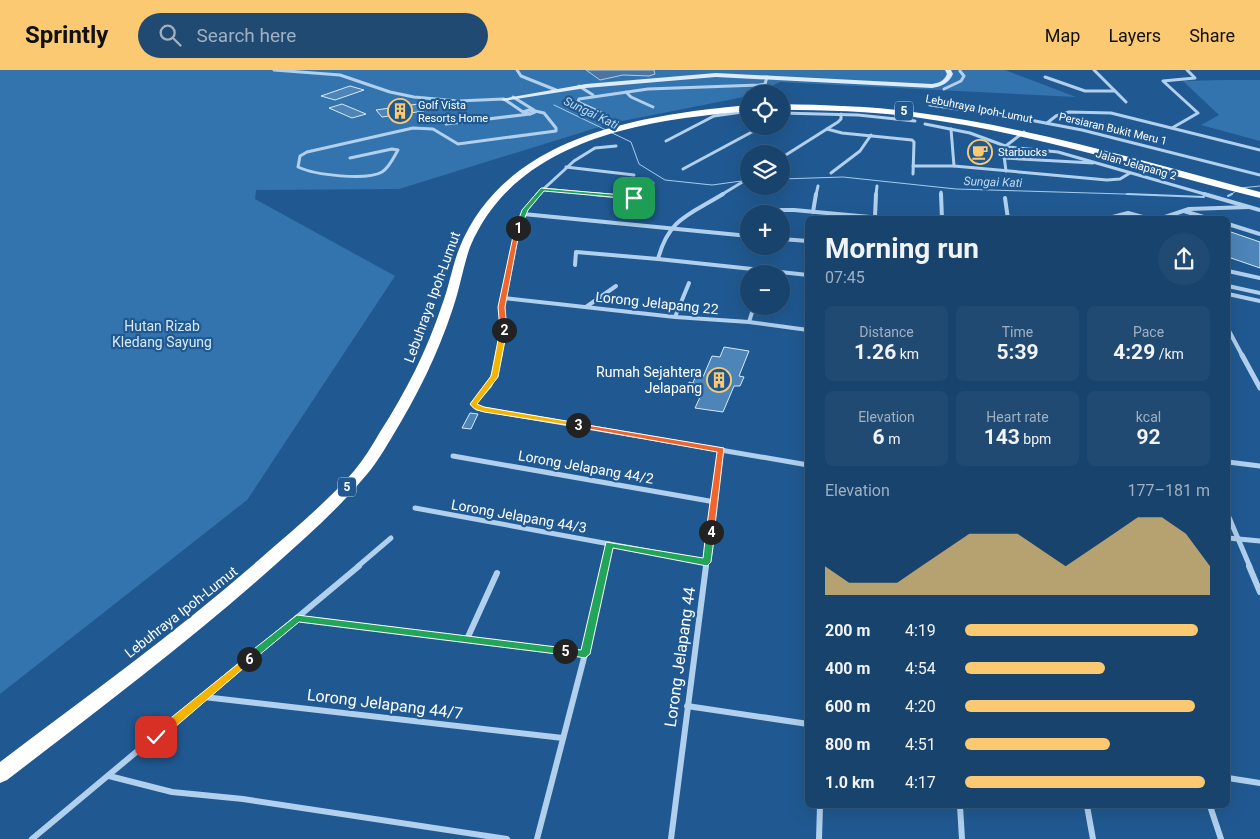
<!DOCTYPE html>
<html lang="en">
<head>
<meta charset="utf-8">
<style>
	body { margin:0; font-family:Roboto,sans-serif; background:#214a72; color:#f1f3f6; height:100vh; display:flex; flex-direction:column; font-size:19px; white-space:nowrap }
	* { box-sizing:border-box; margin:0 }
	p { font-size:16px; color:#9fb0c2 }
	.icon { flex:none; width:28px; height:28px; fill:none; stroke:currentColor; stroke-width:2; stroke-linecap:round; stroke-linejoin:round }
	.map { position:relative; flex:1; overflow:hidden }
	.drawer { position:absolute; left:805px; top:146px; width:425px; height:592px; display:flex; flex-direction:column; background:#18436d; border-radius:8px; box-shadow:0 5px 20px #0002,0 0 0 1px #365c80 }
	.drawer>* { flex:none }
	.buttons { position:absolute; left:740px; top:15px; display:grid; gap:10px }
	.buttons a { display:grid; place-items:center; width:50px; height:50px; border-radius:50%; background:#18436d; box-shadow:0 5px 20px #0002,0 0 0 1px #365c80; font-size:25px }
	.pin { position:absolute; display:grid; place-items:center; width:42px; height:42px; color:#fff; margin:-21px; border-radius:10px; box-shadow:0 2px 8px #0006 }
	.km { position:absolute; width:25px; height:25px; margin:-12px; border-radius:50%; background:#222; color:#fff; font-size:14px; line-height:25px; text-align:center }
	.round { display:grid; place-items:center; flex:none; width:52px; height:52px; border-radius:26px; background:#214a72 }
	.head { display:flex; align-items:center; justify-content:space-between; height:85px; padding:0 20px }
	h1 { font-size:28px; font-weight:700; line-height:38px }
	.stats { display:grid; grid-template-columns:repeat(3,1fr); gap:8px; height:85px; padding:5px 20px }
	.stats div { display:grid; align-content:center; border-radius:8px; background:#214a72; text-align:center }
	.stats b { font-size:21px; font-weight:700 }
	.stats small { font-size:14px; font-weight:400 }
	.stats p { font-size:14px }
	.chart { height:140px; padding:10px 20px }
	.chart p { display:flex; justify-content:space-between }
	.chart svg { width:100%; height:90px; margin-top:5px; fill:#fac972; opacity:.7 }
	ul { padding:0 20px; list-style:none; font-size:16px }
	li { display:grid; grid-template-columns:80px 60px 1fr; align-items:center; height:38px }
	li i { height:12px; border-radius:6px; background:#fac972 }
	header { display:flex; align-items:center; gap:30px; box-sizing:border-box; height:70px; padding:0 25px; background:#fac972; color:#111 }
	header strong { font-size:24px }
	nav { display:flex; gap:28px; margin-inline-start:auto; font-size:18px }
	.search { width:350px; height:45px; background:#214a72; display:flex; align-items:center; gap:12px; box-sizing:border-box; padding:0 18px; border-radius:28px; color:#9fb0c2; font-size:19px }
	.map>svg:first-child { display:block }
	.green { fill:#3474ae }
	.water { fill:#4d749c; stroke:#a5ccee }
	.lines { fill:none; stroke-linecap:round; stroke-linejoin:round }
	.stream-far1 { stroke:#a5ccee; stroke-width:1 }
	.stream { stroke:#a5ccee; stroke-width:2 }
	.building { fill:#4d85b9; stroke:#d7e9f9 }
	.street-far3 { stroke:#b1d0ed; stroke-width:3 }
	.street-far2 { stroke:#b1d0ed; stroke-width:4 }
	.street-far1 { stroke:#b1d0ed; stroke-width:5 }
	.street { stroke:#b1d0ed; stroke-width:6 }
	.secondary { fill:#ddecfa; fill-rule:evenodd }
	.highway { fill:#fff; fill-rule:evenodd }
	.split-1 { fill:#22a559; stroke:#fff }
	.split-2 { fill:#f0652b; stroke:#fff }
	.split-3 { fill:#f5b400; stroke:#fff }
	.split-4 { fill:#f0652b; stroke:#fff }
	.split-5 { fill:#22a559; stroke:#fff }
	.split-6 { fill:#22a559; stroke:#fff }
	.split-7 { fill:#f5b400; stroke:#fff }
	.labels { text-anchor:middle; dominant-baseline:central; stroke-width:4.5; stroke-linejoin:round; paint-order:stroke }
	.far-poi-label { font-size:11px; fill:#fff; stroke:#205991; text-anchor:start }
	.far-street-label { font-size:11px; fill:#fff; stroke:#205991 }
	.shield { fill:#205991; stroke:#bccdde; stroke-width:1 }
	.shield-label { font-size:12px; font-weight:bold; fill:#fff }
	.far-water-label { font-size:12px; font-style:italic; fill:#bddaf4; stroke:#205991 }
	.street-label { font-size:14px; fill:#fff; stroke:#205991 }
	.park-label { font-size:14px; fill:#d7e9f9; stroke:#205991 }
	.poi-label { font-size:14px; fill:#fff; stroke:#205991; text-anchor:end }
	.near-street-label { font-size:16px; fill:#fff; stroke:#205991 }
</style>
</head>
<body>
<header>
<strong>Sprintly</strong>
<div class="search"><svg class="icon" aria-label="search" viewBox="0 0 24 24"><circle cx="10" cy="10" r="6"/><path d="M15 15l6 6"/></svg>Search here</div>
<nav><a>Map</a><a>Layers</a><a>Share</a></nav>
</header>
<div class="map">
<svg width="1260" height="769" viewBox="0 0 1260 769">
	<rect width="100%" height="100%" fill="#205991"/>
	<g class="green">
		<path d="M0 0H1005L1076 27 780 12 755 24H749V26L612 53 399 119 256 120 255 129 395 206 247 430 0 624Z"/>
		<path d="M1225 10H1260V71L1201 55 1219 45 1183 11Z"/>
	</g>
	<path class="water" d="M586 0H654L655 4 649 6 623 5 600 10Z"/>
	<g class="lines">
		<g class="stream-far1">
			<path d="M554 35 631 72 639 94 665 110 712 115 749 110"/>
			<path d="M781 109 843 107 956 119 1157 125"/>
			<path d="M1230 125 1241 118 1260 116"/>
		</g>
		<g class="stream">
			<path d="M1127 124 1204 127"/>
			<path d="M1228 126 1232 124"/>
		</g>
	</g>
	<g class="building">
		<path d="M350 16 364 20 335 30 321 26Z"/>
		<path d="M342 34 366 44 352 48 329 38Z"/>
		<path d="M418 34 424 41 382 47 376 40Z"/>
		<path d="M972 76 986 77 988 87 973 86Z"/>
		<path d="M1228 161 1260 172V198L1228 187Z"/>
		<path d="M724 277 749 281 739 306 744 307 740 316H734L723 342 695 338 701 325 685 320 689 312 693 313 696 305 703 307 712 286 720 287Z"/>
		<path d="M470 343 478 344 471 359 462 358Z"/>
	</g>
	<g class="lines">
		<g class="street-far3">
			<path d="M274 0 340 5 390 22 414 27 458 31 504 29 523 42"/>
			<path d="M517 0 521 6 556 20"/>
			<path d="M1094 0 1126 32"/>
			<path d="M1045 7 1085 21H1115"/>
			<path d="M579 16 593 25"/>
			<path d="M944 19 961 11 964 6 960 1"/>
			<path d="M626 22 631 27 653 37"/>
			<path d="M513 27 534 40"/>
			<path d="M930 35 1014 47 1082 60 1260 105"/>
			<path d="M529 40 535 42 530 44 523 42Z"/>
			<path d="M781 43 858 45 915 51"/>
			<path d="M609 46 578 32 579 29 648 19 759 15 765 14 767 7"/>
			<path d="M1047 53 1056 46 1069 42 1111 43 1260 80"/>
			<path d="M446 54 530 44"/>
			<path d="M925 54 970 63 1008 77 1058 82 1208 125"/>
			<path d="M1172 58 1198 43 1163 11 1195 8 1187 0"/>
			<path d="M827 59 842 63 912 70 914 72 913 104"/>
			<path d="M951 59 954 96"/>
			<path d="M666 71 714 46 749 41"/>
			<path d="M350 88 392 79 398 80C394 87 389 98 382 102 366 111 315 105 298 97L300 86 307 82 413 58 433 59 458 74 556 61V58L544 43 535 41"/>
			<path d="M781 88 838 52 841 49V44"/>
			<path d="M1004 88 1093 93"/>
			<path d="M913 96H954L1107 110 1120 109 1130 103"/>
			<path d="M566 97 634 105"/>
			<path d="M683 99 763 56"/>
			<path d="M1006 101 1003 78 1024 62"/>
			<path d="M831 103 860 81 871 65"/>
			<path d="M543 119 606 125"/>
			<path d="M941 122V125"/>
			<path d="M537 125 574 91 595 78 616 76"/>
			<path d="M645 125 648 124 653 113"/>
			<path d="M721 125 749 108"/>
			<path d="M816 125 818 116"/>
			<path d="M876 125 877 116"/>
		</g>
		<g class="street-far2">
			<path d="M593 124 637 128 648 124"/>
			<path d="M723 124C689 145 669 148 658 189L808 205"/>
			<path d="M941 124 942 149"/>
			<path d="M1204 124 1260 140"/>
			<path d="M1005 128 1008 149"/>
			<path d="M1184 141 1210 149"/>
			<path d="M813 142 816 124"/>
			<path d="M523 144 749 166"/>
			<path d="M773 144 781 140H794L892 149"/>
			<path d="M875 147 876 124"/>
			<path d="M1105 149 1128 143 1150 149"/>
			<path d="M1159 149 1189 139 1249 137"/>
			<path d="M1228 154 1260 164"/>
			<path d="M781 169 808 171"/>
			<path d="M575 195 576 182 658 189"/>
			<path d="M1228 201 1260 208"/>
			<path d="M1228 216 1260 223"/>
			<path d="M1228 224 1260 231"/>
			<path d="M504 228 675 247 749 252 808 260"/>
			<path d="M586 237 616 216"/>
			<path d="M675 247 689 213"/>
			<path d="M749 252 754 236"/>
			<path d="M1228 259 1243 287"/>
			<path d="M499 287 504 265 502 237 518 157 523 144 538 124"/>
		</g>
		<g class="street-far1">
			<path d="M500 285 490 315 473 334 477 338 808 395"/>
			<path d="M1242 285 1260 318"/>
			<path d="M453 386 715 432"/>
			<path d="M1228 392 1260 396"/>
			<path d="M415 438 707 492"/>
			<path d="M1228 445 1250 497"/>
			<path d="M1228 468 1260 471"/>
			<path d="M357 497 391 468"/>
			<path d="M604 497 609 474"/>
			<path d="M706 497 721 380"/>
		</g>
		<g class="street">
			<path d="M1249 496 1260 522"/>
			<path d="M297 548 585 584"/>
			<path d="M467 569 497 503"/>
			<path d="M204 627 563 668"/>
			<path d="M687 636 808 654"/>
			<path d="M109 706 172 722 243 729 507 769"/>
			<path d="M1228 708 1260 713"/>
			<path d="M960 736 962 769"/>
			<path d="M1087 736 1093 769"/>
			<path d="M1210 736 1221 769"/>
			<path d="M32 769 359 496"/>
			<path d="M537 769 585 584 604 496"/>
			<path d="M671 769 706 496"/>
			<path d="M819 769 820 736"/>
		</g>
		<path class="secondary" d="M945 0H951L953 4C948 14 942 16 932 18L716 7 586 18 504 31 501 29 586 14 716 3 932 14C939 13 944 11 947 4Z"/>
		<g class="highway">
			<path d="M781 34C825 35 870 36 913 42 1031 57 1146 92 1260 122V128C1145 99 1032 63 914 47 870 41 825 40 781 40Z"/>
			<path d="M749 35V41C645 50 516 68 470 177 463 197 460 218 453 238 438 284 417 326 392 367 383 382 374 397 362 410 336 441 305 468 275 495 190 571 98 640 7 710L0 713V692C88 625 178 561 261 488 293 460 326 433 354 401 364 389 372 376 380 362 406 322 427 280 442 235 449 217 452 197 459 179 504 65 641 45 749 35Z"/>
		</g>
	</g>
	<path class="split-1" d="M541 118 634 126 637 128 634 129 544 121 528 140 520 160H515L522 140Z"/>
	<path class="split-2" d="M515 157 520 158 505 237 507 260 504 262 500 260 498 237Z"/>
	<path class="split-3" d="M504 258 507 260 498 307 477 334 484 337 578 353 582 355 580 357 484 342C478 340 474 340 470 334L491 306 500 260Z"/>
	<path class="split-4" d="M575 353 724 378 714 464 711 465 706 462 717 382 578 357 574 355Z"/>
	<path class="split-5" d="M711 459 715 462 711 492 707 496 613 478 590 584 585 588 561 584 560 581 565 578 581 580 606 472 703 488 706 462Z"/>
	<path class="split-6" d="M297 545 565 578 570 581 565 585 299 552 252 591H245V586Z"/>
	<path class="split-7" d="M249 585 252 586V591L160 670H152L151 667 152 663Z"/>
	<defs>
		<symbol id="building-ring" viewBox="-11 -11 22 22"><circle r="9.5" fill="#205991" stroke="#fac972" stroke-width="1.5"/><path d="M-4-6H4V6H1V3H-1V6H-4ZM-2.5-4.3h1.7v1.8h-1.7ZM.8-4.3h1.7v1.8H.8ZM-2.5-1h1.7V.8h-1.7ZM.8-1h1.7V.8H.8Z" fill="#fac972"/></symbol>
		<symbol id="cafe-ring" viewBox="-11 -11 22 22"><circle r="9.5" fill="#205991" stroke="#fac972" stroke-width="1.5"/><path d="M-5.5-4.5H6V0H3Q3 3.5 0 3.5H-2.5Q-5.5 3.5-5.5 0ZM3-3.2v2h1.7v-2ZM-6 4.5H4V6H-6Z" fill="#fac972"/></symbol>
	</defs>
	<g fill-rule="evenodd">
		<use href="#building-ring" x="386" y="27" width="28" height="28"/>
		<use href="#cafe-ring" x="966" y="68" width="28" height="28"/>
		<use href="#building-ring" x="705" y="296" width="28" height="28"/>
	</g>
	<g class="labels">
		<g class="far-poi-label">
			<text x="418" y="35">Golf Vista<tspan x="418" dy="13">Resorts Home</tspan></text>
			<text x="998" y="82">Starbucks</text>
		</g>
		<g class="far-street-label">
			<text transform="translate(979 39) rotate(11)">Lebuhraya Ipoh-Lumut</text>
			<text transform="translate(1113 59) rotate(13)">Persiaran Bukit Meru 1</text>
			<text transform="translate(1136 95) rotate(16)">Jalan Jelapang 2</text>
		</g>
		<g class="shield">
			<rect x="895" y="31.5" width="18" height="19" rx="4"/>
			<rect x="338" y="407.5" width="18" height="19" rx="4"/>
		</g>
		<g class="shield-label">
			<text x="904" y="41">5</text>
			<text x="347" y="417">5</text>
		</g>
		<g class="far-water-label">
			<text transform="translate(591 43) rotate(26)">Sungai Kati</text>
			<text transform="translate(993 112) rotate(2)">Sungai Kati</text>
		</g>
		<g class="street-label">
			<text transform="translate(432 227) rotate(-70)">Lebuhraya Ipoh-Lumut</text>
			<text transform="translate(657 233) rotate(6)">Lorong Jelapang 22</text>
			<text transform="translate(586 397) rotate(10)">Lorong Jelapang 44/2</text>
			<text transform="translate(519 446) rotate(10)">Lorong Jelapang 44/3</text>
			<text transform="translate(181 542) rotate(-38)">Lebuhraya Ipoh-Lumut</text>
		</g>
		<g class="park-label">
			<text x="162" y="256">Hutan Rizab<tspan x="162" dy="16">Kledang Sayung</tspan></text>
		</g>
		<g class="poi-label">
			<text x="702" y="302">Rumah Sejahtera<tspan x="702" dy="16">Jelapang</tspan></text>
		</g>
		<g class="near-street-label">
			<text transform="translate(680 587) rotate(-82)">Lorong Jelapang 44</text>
			<text transform="translate(385 634) rotate(7)">Lorong Jelapang 44/7</text>
		</g>
	</g>
</svg>
<div class="buttons">
<a><svg class="icon" aria-label="locate" viewBox="0 0 24 24"><circle cx="12" cy="12" r="6"/><path d="M12 2v4M12 18v4M2 12h4M18 12h4"/></svg></a>
<a><svg class="icon" aria-label="layers" viewBox="0 0 24 24"><path d="M12 4l9 5-9 5-9-5zM3 14l9 5 9-5"/></svg></a>
<a>+</a>
<a>−</a>
</div>
<div class="pin" style="left:634px;top:128px;background:#1e9e55"><svg class="icon" aria-label="arrive" viewBox="0 0 24 24"><path d="M6 21V4h12l-3 4 3 4H6"/></svg></div>
<div class="pin" style="left:156px;top:667px;background:#d93025"><svg class="icon" aria-label="check" viewBox="0 0 24 24"><path d="M5 12l5 5 9-10"/></svg></div>
<b class="km" style="left:518px;top:158px">1</b>
<b class="km" style="left:504px;top:260px">2</b>
<b class="km" style="left:578px;top:355px">3</b>
<b class="km" style="left:711px;top:462px">4</b>
<b class="km" style="left:565px;top:581px">5</b>
<b class="km" style="left:249px;top:589px">6</b>
<section class="drawer">
<div class="head"><div><h1>Morning run</h1><p>07:45</p></div><a class="round"><svg class="icon" aria-label="share" viewBox="0 0 24 24"><path d="M12 15V3M7 8l5-5 5 5M5 13v7h14v-7"/></svg></a></div>
<div class="stats">
<div><p>Distance</p><b>1.26<small> km</small></b></div>
<div><p>Time</p><b>5:39</b></div>
<div><p>Pace</p><b>4:29<small> /km</small></b></div>
</div>
<div class="stats">
<div><p>Elevation</p><b>6<small> m</small></b></div>
<div><p>Heart rate</p><b>143<small> bpm</small></b></div>
<div><p>kcal</p><b>92</b></div>
</div>
<div class="chart"><p><span>Elevation</span>177–181 m</p>
<svg viewBox="0 0 160 44" preserveAspectRatio="none"><path d="M0 44V30L10 38L20 38L30 38L40 30L50 22L60 14L70 14L80 14L90 22L100 30L110 22L120 14L130 6L140 6L150 14L160 30V44z"/></svg>
</div>
<ul>
<li><b>200 m</b>4:19<i style="width:95%"></i></li>
<li><b>400 m</b>4:54<i style="width:57%"></i></li>
<li><b>600 m</b>4:20<i style="width:94%"></i></li>
<li><b>800 m</b>4:51<i style="width:59%"></i></li>
<li><b>1.0 km</b>4:17<i style="width:98%"></i></li>
</ul>
</section>
</div>
</body>
</html>
